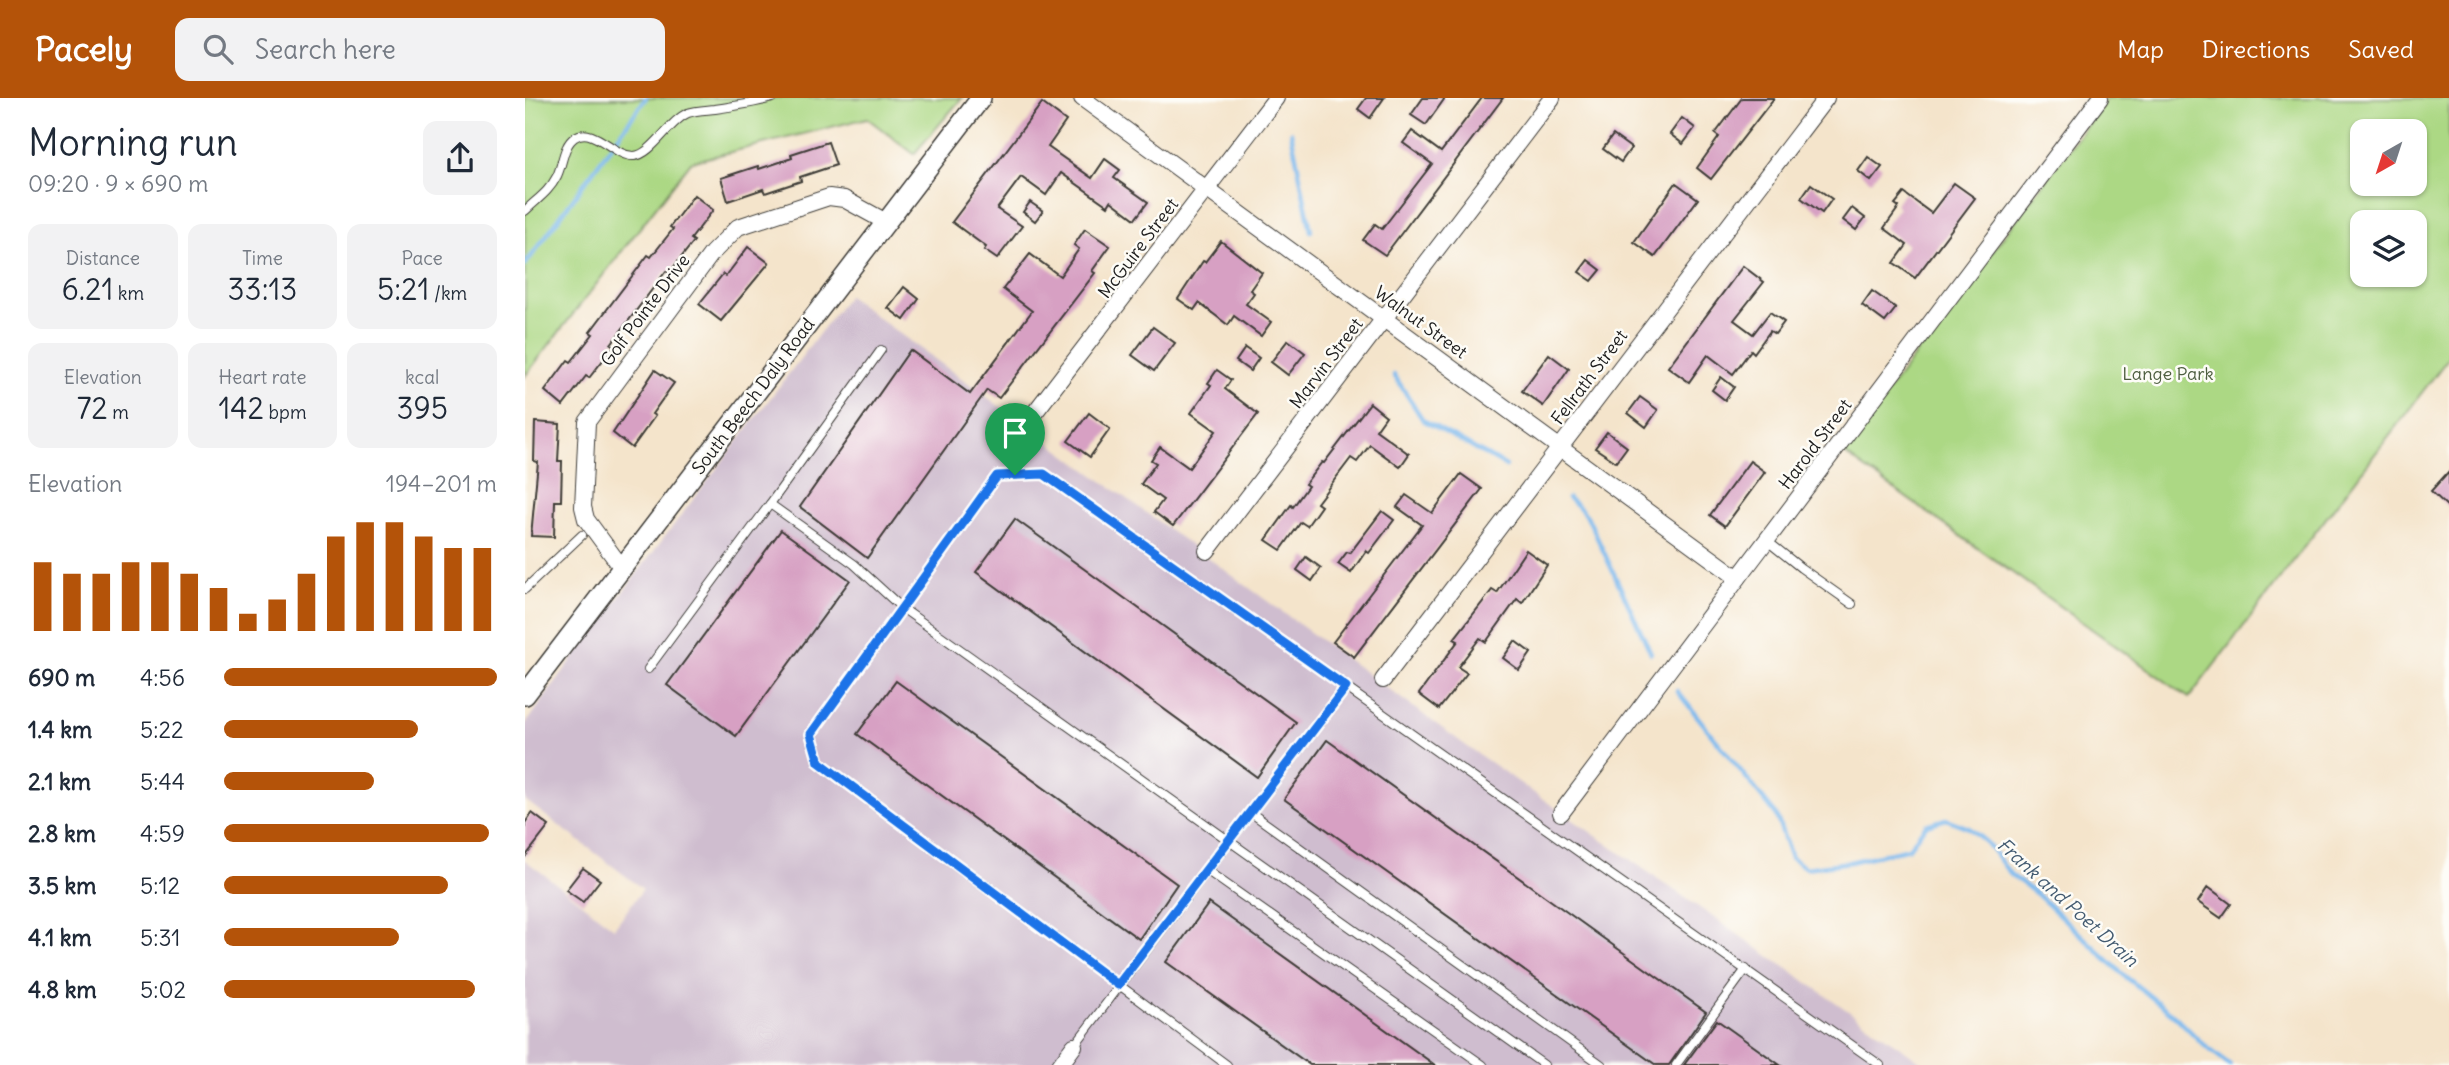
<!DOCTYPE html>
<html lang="en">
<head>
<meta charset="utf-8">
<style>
	body { margin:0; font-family:Delius,sans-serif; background:#f2f2f3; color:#1f2937; height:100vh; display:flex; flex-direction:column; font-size:26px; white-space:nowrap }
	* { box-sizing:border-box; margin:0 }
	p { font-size:23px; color:#747a83 }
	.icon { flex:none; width:38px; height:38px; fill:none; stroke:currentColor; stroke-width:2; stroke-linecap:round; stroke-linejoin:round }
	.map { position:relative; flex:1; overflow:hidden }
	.details { display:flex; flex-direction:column; background:#fff; width:525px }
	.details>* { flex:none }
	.needle { width:46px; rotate:219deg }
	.fabs { position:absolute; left:1825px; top:21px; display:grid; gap:14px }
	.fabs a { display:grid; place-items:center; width:77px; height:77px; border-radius:14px; background:#fff; box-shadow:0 2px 5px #0004; font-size:35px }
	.pin { position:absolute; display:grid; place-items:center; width:60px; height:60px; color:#fff; margin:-72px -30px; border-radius:50% 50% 50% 0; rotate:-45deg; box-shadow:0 0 7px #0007 }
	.pin .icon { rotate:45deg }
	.round { display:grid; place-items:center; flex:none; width:74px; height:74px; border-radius:14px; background:#f2f2f3 }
	.summary { display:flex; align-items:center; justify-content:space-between; height:119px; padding:0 28px }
	h1 { font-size:38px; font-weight:600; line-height:52px }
	.stats { display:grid; grid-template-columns:repeat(3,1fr); gap:10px; height:119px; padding:7px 28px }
	.stats div { display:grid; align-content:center; border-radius:14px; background:#f2f2f3; text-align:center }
	.stats b { font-size:30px; font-weight:600 }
	.stats small { font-size:19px; font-weight:400 }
	.stats p { font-size:19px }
	.chart { height:196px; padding:14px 28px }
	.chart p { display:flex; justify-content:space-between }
	.chart svg { width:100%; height:126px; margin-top:7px; stroke:#b45309; stroke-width:6 }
	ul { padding:0 28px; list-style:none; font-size:23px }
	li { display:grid; grid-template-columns:112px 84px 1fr; align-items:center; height:52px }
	li i { height:18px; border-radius:9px; background:#b45309 }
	header { display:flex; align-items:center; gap:42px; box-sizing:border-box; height:98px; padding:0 35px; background:#b45309; color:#fff }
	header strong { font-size:33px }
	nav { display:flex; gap:38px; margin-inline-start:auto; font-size:24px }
	.search { width:490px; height:63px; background:#f2f2f3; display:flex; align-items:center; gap:18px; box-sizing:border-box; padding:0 24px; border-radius:14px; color:#747a83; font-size:26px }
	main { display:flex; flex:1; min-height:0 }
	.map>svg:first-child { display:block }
	.industrial { fill:#cfbdcf }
	.green { fill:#acd884; stroke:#647a50; stroke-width:2; fill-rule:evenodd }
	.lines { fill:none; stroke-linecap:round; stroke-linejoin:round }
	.stream { stroke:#7ab8ed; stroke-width:4.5 }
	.building { fill:#d7a0c3 }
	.service-casing { stroke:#3c3a36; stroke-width:10 }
	.minor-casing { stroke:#3c3a36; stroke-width:18 }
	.tertiary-casing { stroke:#3c3a36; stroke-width:22 }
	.service { stroke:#fff; stroke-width:8 }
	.minor { stroke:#fff; stroke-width:16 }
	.tertiary { stroke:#fff; stroke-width:19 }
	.route-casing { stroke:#fff; stroke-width:14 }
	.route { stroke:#1a73e8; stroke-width:9 }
	.labels { text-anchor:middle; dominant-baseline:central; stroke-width:5; stroke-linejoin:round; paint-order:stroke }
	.street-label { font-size:18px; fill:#1c1c1c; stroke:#fdfcf7 }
	.park-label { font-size:18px; fill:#4e5e40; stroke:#fdfcf7 }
	.water-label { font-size:19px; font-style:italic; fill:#425a70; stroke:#fdfcf7 }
</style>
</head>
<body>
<header>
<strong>Pacely</strong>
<div class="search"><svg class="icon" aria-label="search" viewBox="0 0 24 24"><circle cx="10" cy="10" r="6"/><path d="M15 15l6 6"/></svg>Search here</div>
<nav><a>Map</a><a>Directions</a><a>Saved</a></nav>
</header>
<main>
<section class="details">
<div class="summary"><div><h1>Morning run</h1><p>09:20 · 9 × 690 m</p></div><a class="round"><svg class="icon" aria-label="share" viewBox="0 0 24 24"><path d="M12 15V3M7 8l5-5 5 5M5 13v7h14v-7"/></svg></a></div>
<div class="stats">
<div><p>Distance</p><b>6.21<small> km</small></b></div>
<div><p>Time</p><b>33:13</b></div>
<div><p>Pace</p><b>5:21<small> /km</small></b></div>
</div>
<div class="stats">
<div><p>Elevation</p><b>72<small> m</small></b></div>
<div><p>Heart rate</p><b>142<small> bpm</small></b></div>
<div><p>kcal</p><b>395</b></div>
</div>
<div class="chart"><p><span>Elevation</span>194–201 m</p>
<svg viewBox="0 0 160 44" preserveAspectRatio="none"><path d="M5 44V20M15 44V24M25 44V24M35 44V20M45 44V20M55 44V24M65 44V29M75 44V38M85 44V33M95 44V24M105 44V11M115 44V6M125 44V6M135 44V11M145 44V15M155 44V15"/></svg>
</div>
<ul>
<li><b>690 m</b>4:56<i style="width:100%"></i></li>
<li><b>1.4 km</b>5:22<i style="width:71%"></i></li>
<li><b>2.1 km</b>5:44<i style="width:55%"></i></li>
<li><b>2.8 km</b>4:59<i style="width:97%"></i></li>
<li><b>3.5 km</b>5:12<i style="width:82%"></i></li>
<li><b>4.1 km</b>5:31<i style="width:64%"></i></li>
<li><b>4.8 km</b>5:02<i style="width:92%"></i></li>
</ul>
</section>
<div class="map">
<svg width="1924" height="967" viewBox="0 0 1924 967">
	<rect width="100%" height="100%" fill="#fdfcf7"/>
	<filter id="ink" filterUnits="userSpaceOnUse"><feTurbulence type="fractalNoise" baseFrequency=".0143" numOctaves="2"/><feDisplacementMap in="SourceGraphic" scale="14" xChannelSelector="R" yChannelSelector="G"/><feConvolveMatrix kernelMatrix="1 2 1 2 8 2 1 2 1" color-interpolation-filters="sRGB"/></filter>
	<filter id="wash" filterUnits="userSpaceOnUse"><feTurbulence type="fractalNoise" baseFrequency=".00686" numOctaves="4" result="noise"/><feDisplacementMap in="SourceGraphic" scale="28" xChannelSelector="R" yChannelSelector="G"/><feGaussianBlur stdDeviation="1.57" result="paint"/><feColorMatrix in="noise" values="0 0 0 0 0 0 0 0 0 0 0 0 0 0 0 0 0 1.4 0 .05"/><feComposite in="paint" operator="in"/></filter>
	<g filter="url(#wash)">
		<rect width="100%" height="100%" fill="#f4e4cb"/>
		<path class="industrial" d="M323 198 943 649 1401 967H0V762L89 830 118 791 0 702V627L56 549Z"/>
		<g class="green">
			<path d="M0 0H437L389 56 342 20 166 64 0 278Z"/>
			<path d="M1582 0H1924V259L1664 600 1317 354ZM1838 33H1890V86H1838ZM1838 124H1890V177H1838Z"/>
		</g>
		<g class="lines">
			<g class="stream">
				<path d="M766 34 786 133"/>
				<path d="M0 167 121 0"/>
				<path d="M869 277 898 322 981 368"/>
				<path d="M1043 400 1052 407 1062 418 1126 555"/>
				<path d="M1152 593 1251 717 1266 760 1281 770 1325 764 1384 750 1401 727 1421 721 1444 730 1462 745 1486 777 1513 797 1601 879 1651 919 1680 948 1705 967"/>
			</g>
		</g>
		<g id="blocks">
			<g class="building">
				<path d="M841 0H859L845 20 833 11Z"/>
				<path d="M898 0H920L901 27 886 17Z"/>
				<path d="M957 0H978L860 157 838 142 850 126 857 131 907 66 878 45 887 33 916 54Z"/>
				<path d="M1217 0H1249L1186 81 1172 70 1194 39 1190 36Z"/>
				<path d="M517 5 541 23 523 49 567 80 580 61 595 72 589 80 623 104 610 121 586 103 583 108 536 75 521 97 496 79 472 111 497 128 472 161 459 152 461 149 427 124Z"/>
				<path d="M1157 20 1170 30 1158 46 1145 36Z"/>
				<path d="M1088 37 1106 50 1096 64 1078 51Z"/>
				<path d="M303 44 311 67 275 79 276 83 240 95 238 91 203 103 196 80 233 68 234 71 267 60 266 56Z"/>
				<path d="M1343 59 1357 69 1346 83 1333 73Z"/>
				<path d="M1151 85 1173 101 1130 159 1109 144Z"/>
				<path d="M1429 85 1450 100 1390 180 1369 165 1382 147 1359 130 1374 109 1370 106 1379 95 1406 115Z"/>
				<path d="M1286 86 1307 101 1297 115 1276 100Z"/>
				<path d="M169 97 188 112 166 141 169 143 144 175 141 173 86 246 89 248 64 280 61 278 38 308 20 293 43 262 46 264 68 236 65 234 123 157 126 159 148 131 145 129Z"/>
				<path d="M505 104 518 113 510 123 498 114Z"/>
				<path d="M1327 110 1340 120 1331 132 1318 122Z"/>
				<path d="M560 131 585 148 567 173 570 175 474 300 462 292 342 460 275 409 385 252 445 296 507 213 478 191 505 156 535 178 554 151 549 147Z"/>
				<path d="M696 143 737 175 725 192 729 195 721 206 746 224 736 238 709 218 703 227 674 205 669 212 653 201 678 163 680 164Z"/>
				<path d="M223 149 244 165 196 223 174 206 198 176 201 178Z"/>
				<path d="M1063 162 1076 172 1067 183 1054 174Z"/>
				<path d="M1218 168 1239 184 1209 222 1228 236 1245 214 1259 224 1250 236 1245 233 1229 255 1226 252 1208 276 1183 257 1164 284 1143 269Z"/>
				<path d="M379 189 394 201 379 222 363 210Z"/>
				<path d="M1347 193 1371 210 1360 224 1337 207Z"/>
				<path d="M628 229 650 245 629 273 607 257Z"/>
				<path d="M763 242 780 255 763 277 746 264Z"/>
				<path d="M720 250 734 260 725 273 711 263Z"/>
				<path d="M1024 256 1044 271 1018 308 997 293Z"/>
				<path d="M130 272 149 285 127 316 130 318 107 350 88 335Z"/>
				<path d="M692 272 706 282 700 291 733 316 648 428 629 414 638 402 616 386 631 365 626 362 635 349 664 370 691 333 666 315 686 287 683 285Z"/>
				<path d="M1196 279 1209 289 1200 302 1187 292Z"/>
				<path d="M1115 299 1133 312 1121 329 1103 315Z"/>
				<path d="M845 305 861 318 851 332 884 356 875 369 845 347 832 364 826 360 792 405 796 408 782 428 776 424 756 452 741 442 766 407 768 409 783 388 780 386 797 364 799 365Z"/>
				<path d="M564 315 585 331 565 359 543 343Z"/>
				<path d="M10 324 35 326 33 363H37L36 403H30L29 439 6 438 13 364 9 363Z"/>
				<path d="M1082 334 1102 349 1091 364 1070 350Z"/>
				<path d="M1225 363 1240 374 1200 428 1185 417Z"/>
				<path d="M1924 373V410L1906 393Z"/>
				<path d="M936 376 957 391 829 559 808 544 897 427 872 409 881 397 907 415Z"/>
				<path d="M857 413 869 422 844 455 841 453 826 475 813 466 822 454 825 455Z"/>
				<path d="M490 421 771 624 732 679 451 474Z"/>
				<path d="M256 432 325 482 211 638 142 587Z"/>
				<path d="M1001 452 1022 467 997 505 992 501 961 544 955 540 933 569 942 575 914 611 894 596 933 543 929 541 967 492 972 495Z"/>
				<path d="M781 459 796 470 787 483 772 472Z"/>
				<path d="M990 543 1006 555 994 572 978 560Z"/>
				<path d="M371 583 652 786 614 841 332 636Z"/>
				<path d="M802 642 1181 914 1144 967H1131L759 701Z"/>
				<path d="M7 715 24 728 0 759V725Z"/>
				<path d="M58 770 75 782 58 804 41 792Z"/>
				<path d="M1683 789 1706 806 1696 820 1673 804Z"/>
				<path d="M684 805 910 967H785L641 864Z"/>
				<path d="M1192 922 1255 967H1159Z"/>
			</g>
		</g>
	</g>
	<g filter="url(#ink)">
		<use href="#blocks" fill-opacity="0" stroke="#3c3a36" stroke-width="2"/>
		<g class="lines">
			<defs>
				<g id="service">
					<path d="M0 113C12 101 24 94 32 78 38 66 38 47 50 39 69 27 89 59 109 58 127 57 145 22 163 15 171 12 182 12 190 11 210 8 229 5 248 0"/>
					<path d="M245 406 356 252"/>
					<path d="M1241 442 1276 470 1327 506"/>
					<path d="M0 491 57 437"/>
					<path d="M123 571 245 406 329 466 377 510 1019 967"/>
					<path d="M725 714 1077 967"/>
					<path d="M681 772 958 967"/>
					<path d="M549 948 821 589"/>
					<path d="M702 967 294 664 286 636 472 378 519 376 1355 967"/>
					<path d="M1151 967 1221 871"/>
				</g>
				<g id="minor">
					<path d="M557 0 1213 480"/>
					<path d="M504 322 751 0"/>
					<path d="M682 453 1027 0"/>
					<path d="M97 470 61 421 58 409 62 324 187 155 213 129 304 99 319 101 361 124"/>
					<path d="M858 582 1301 0"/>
					<path d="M1036 715 1575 0"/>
					<path d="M535 967 549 948"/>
				</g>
				<path id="tertiary" d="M0 597 456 0"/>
			</defs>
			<use href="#service" class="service-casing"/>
			<use href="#minor" class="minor-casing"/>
			<use href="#tertiary" class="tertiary-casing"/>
			<use href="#service" class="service"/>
			<use href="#minor" class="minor"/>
			<use href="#tertiary" class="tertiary"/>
		</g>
	</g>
	<g class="lines" filter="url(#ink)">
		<defs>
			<path id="route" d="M519 376 821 589 593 887 294 664 286 636 472 378Z"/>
		</defs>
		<use href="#route" class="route-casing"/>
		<use href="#route" class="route"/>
	</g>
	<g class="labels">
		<g class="street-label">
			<text transform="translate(613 150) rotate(-53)">McGuire Street</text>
			<text transform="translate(120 212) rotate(-53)">Golf Pointe Drive</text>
			<text transform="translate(896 224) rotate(36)">Walnut Street</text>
			<text transform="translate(801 265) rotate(-53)">Marvin Street</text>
			<text transform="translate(1064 279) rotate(-53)">Fellrath Street</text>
			<text transform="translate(228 298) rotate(-53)">South Beech Daly Road</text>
			<text transform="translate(1290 346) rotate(-53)">Harold Street</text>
		</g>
		<g class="park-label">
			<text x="1643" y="275">Lange Park</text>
		</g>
		<g class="water-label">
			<text transform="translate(1543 804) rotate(42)">Frank and Poet Drain</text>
		</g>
	</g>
</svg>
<div class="fabs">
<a><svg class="needle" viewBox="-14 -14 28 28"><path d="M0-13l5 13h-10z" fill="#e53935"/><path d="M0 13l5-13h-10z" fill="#747a83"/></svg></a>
<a><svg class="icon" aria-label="layers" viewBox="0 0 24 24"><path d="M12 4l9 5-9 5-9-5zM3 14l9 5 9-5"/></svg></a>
</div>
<div class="pin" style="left:490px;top:377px;background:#1e9e55"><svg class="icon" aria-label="arrive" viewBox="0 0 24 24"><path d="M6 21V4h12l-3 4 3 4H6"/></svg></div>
</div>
</main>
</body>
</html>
